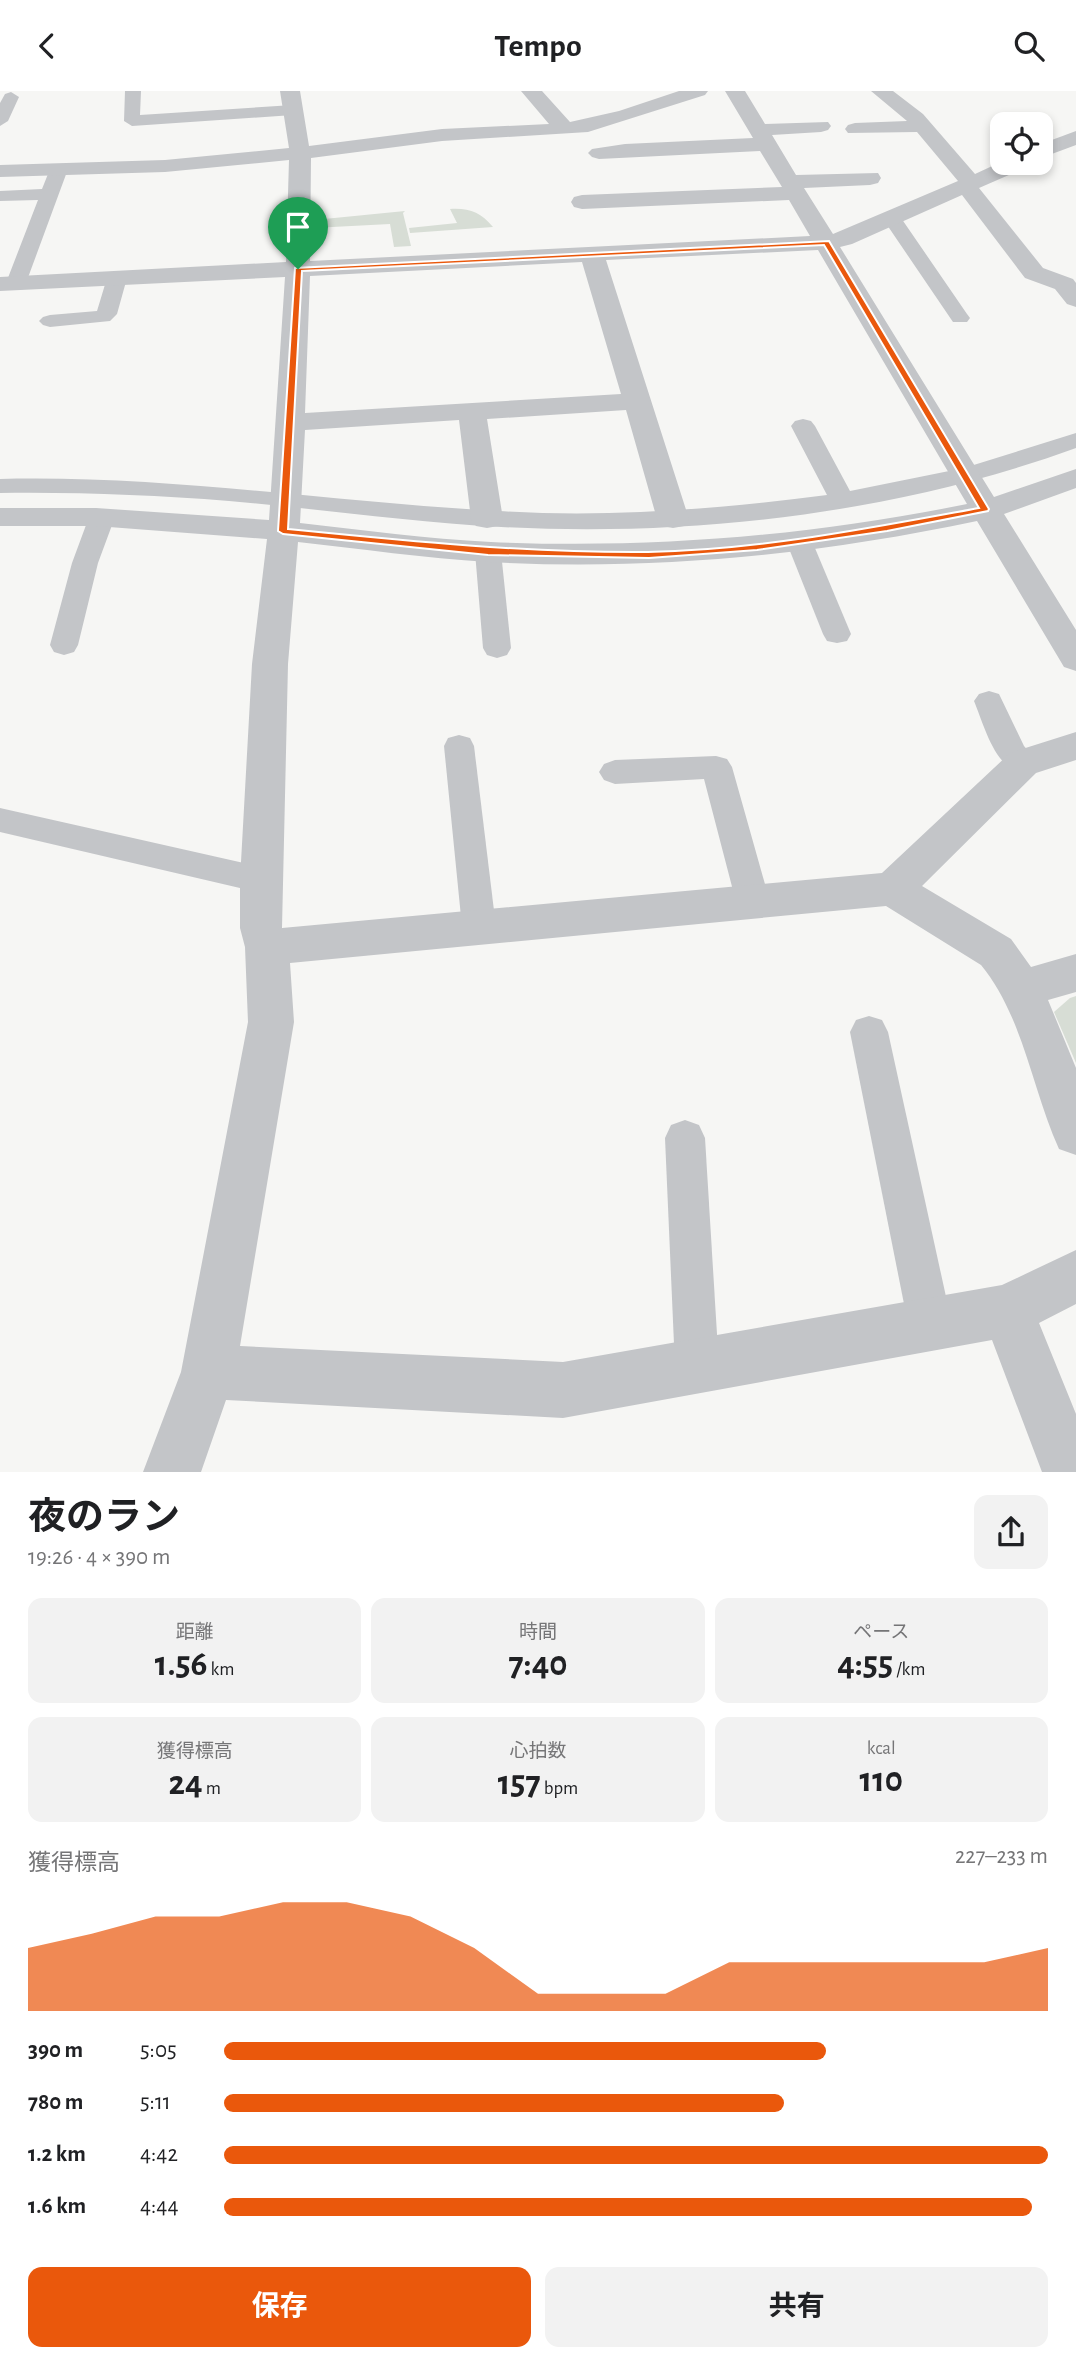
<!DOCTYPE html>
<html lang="ja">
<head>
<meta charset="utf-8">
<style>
	body { margin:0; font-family:"Alegreya Sans","Noto Sans JP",sans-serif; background:#f2f2f2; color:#202124; height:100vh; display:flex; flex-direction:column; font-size:26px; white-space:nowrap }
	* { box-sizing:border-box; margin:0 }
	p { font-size:23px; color:#757577 }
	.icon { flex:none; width:38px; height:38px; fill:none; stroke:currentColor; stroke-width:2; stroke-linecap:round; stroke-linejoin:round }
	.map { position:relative; height:1381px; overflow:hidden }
	.drawer { display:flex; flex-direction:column; background:#fff; flex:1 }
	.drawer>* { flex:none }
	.tools { position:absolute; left:990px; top:21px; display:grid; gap:14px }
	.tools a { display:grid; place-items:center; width:63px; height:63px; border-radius:14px; background:#fff; box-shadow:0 4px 10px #0003; font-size:35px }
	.pin { position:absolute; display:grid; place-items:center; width:60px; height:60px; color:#fff; margin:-72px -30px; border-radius:50% 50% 50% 0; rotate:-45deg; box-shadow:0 0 7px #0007 }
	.pin .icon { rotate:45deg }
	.round { display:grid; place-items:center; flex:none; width:74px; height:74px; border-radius:14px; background:#f2f2f2 }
	.headline { display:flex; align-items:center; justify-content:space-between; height:119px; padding:0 28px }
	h1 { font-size:38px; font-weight:700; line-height:52px }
	.stats { display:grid; grid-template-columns:repeat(3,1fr); gap:10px; height:119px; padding:7px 28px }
	.stats div { display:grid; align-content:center; border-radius:14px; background:#f2f2f2; text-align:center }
	.stats b { font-size:35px; font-weight:700 }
	.stats small { font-size:19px; font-weight:400 }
	.stats p { font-size:19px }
	.chart { height:196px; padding:14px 28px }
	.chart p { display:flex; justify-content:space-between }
	.chart svg { width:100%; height:126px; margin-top:7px; fill:#ea580c; opacity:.7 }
	.cta { display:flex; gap:14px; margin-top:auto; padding:14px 28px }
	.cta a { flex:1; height:80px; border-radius:14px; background:#ea580c; color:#fff; font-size:28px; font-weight:700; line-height:80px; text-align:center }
	.cta a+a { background:#f2f2f2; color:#202124 }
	ul { padding:0 28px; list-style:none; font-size:23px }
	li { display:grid; grid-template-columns:112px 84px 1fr; align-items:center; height:52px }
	li i { height:18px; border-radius:9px; background:#ea580c }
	header { display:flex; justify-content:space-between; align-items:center; height:91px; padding:0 28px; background:#fff; font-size:32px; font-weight:700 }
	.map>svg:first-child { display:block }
	.green { fill:#d7ddd5 }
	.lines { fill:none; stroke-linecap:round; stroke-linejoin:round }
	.service { fill:#c3c5c8; fill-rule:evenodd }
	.minor { fill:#c3c5c8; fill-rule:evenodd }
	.route { fill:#ea580c; stroke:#fff; stroke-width:2; fill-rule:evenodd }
</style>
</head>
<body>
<header><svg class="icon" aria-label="back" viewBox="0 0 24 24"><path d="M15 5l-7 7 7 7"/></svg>Tempo<svg class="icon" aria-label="search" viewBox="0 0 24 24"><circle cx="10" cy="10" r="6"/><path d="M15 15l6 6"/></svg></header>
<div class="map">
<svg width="1076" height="1381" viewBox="0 0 1076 1381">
	<rect width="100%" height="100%" fill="#f6f6f4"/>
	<g class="green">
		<path d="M450 118C470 117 480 121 493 136L410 142 409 137 457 132Z"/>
		<path d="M405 120 403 122 411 155 394 156 390 133 313 137 314 130 324 128Z"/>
		<path d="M1076 905V972L1054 921 1070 907Z"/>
	</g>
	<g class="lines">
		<g class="service">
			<path d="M125 0H141L140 24 293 14 301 19 293 24 132 35 124 30Z"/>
			<path d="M11 1 19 6 8 30 0 35V12L5 3Z"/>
			<path d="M59 73 68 78 26 192 23 196H9L6 192 38 109 0 110V100L42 98 50 78Z"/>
			<path d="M892 122 899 124 967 223 970 227 967 231H953L883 128Z"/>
			<path d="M117 181 124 183 127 187 117 223 110 230 50 236 43 234 39 230 43 226 50 224 97 220 107 187 110 183Z"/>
			<path d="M803 328 811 330 815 335 850 400 964 377 1076 342V357C895 423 693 446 501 436 410 431 320 418 229 410 153 404 77 401 0 402V388C167 384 331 411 498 420 608 427 718 418 827 404L791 335 795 330Z"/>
			<path d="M102 418 111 421 115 426 98 472 78 554 74 561 64 564 54 561 50 554 72 472 89 426 93 421Z"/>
			<path d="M799 442 808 444 812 450 851 543 847 550 837 552 827 550 823 543 786 450 790 444Z"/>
			<path d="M488 453 497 455 501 461 511 557 507 564 497 567 487 564 483 557 475 461 479 455Z"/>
			<path d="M989 600 999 603 1024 655 1039 672 1034 680C998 691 985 636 974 610L979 603Z"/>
			<path d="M459 644 470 647 474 655 496 836 491 846 479 850 467 846 462 836 444 655 448 647Z"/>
			<path d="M716 665 727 668 732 676 770 811 765 821 753 825 741 821 736 811 704 688 615 693 604 689 599 681 604 673 615 669Z"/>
			<path d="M0 717 261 776 273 780 278 789 273 798 261 802 0 741Z"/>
			<path d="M869 925 882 929 888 941 952 1233 945 1248 930 1255 915 1248 908 1233 850 941 856 929Z"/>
			<path d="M685 1029 699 1034 705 1047 719 1276 713 1292 697 1298 681 1292 675 1276 665 1047 671 1034Z"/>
		</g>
		<g class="minor">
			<path d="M280 0H300L309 55 442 38 549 33 521 0H542L570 31 619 20 679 0H708L705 4 588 41 442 50 311 67 310 170 810 145 789 109 582 118 574 116 571 111 574 106 582 104 782 96 760 60 599 68 592 66 588 62 592 58 625 53 753 47 725 0H745L765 33 828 31 831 35 828 39 821 41 772 44 796 84 878 82 881 87 878 92 870 94 804 97 833 143 958 90 917 41 848 42 845 38 848 34 855 32 907 30 871 0H893L923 23 975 83 1003 70 1028 72 1025 77 979 97 1043 177 1073 188 1076 192V216L1067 213 1055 198 1025 187 962 104 852 153 840 156 994 406 1076 378V397L1004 423 1076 539V580L1064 576 977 430C816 464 653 480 488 471 425 467 361 458 298 451L288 573 282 837 882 782 1010 662 1076 641V669L1036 682 922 795 1011 848 1031 876 1076 863V901L1048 909 1076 977V1064L1059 1058C1032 998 1023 925 981 874L886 815 290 872 294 931 240 1255 563 1271 1002 1194 1076 1159V1213L1039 1232 1076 1323V1381H1042L992 1249 563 1327 226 1309 201 1381H143L181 1281 248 931 245 856 240 837V789L252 573 267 448 96 435H0V417H96L269 429 285 186 0 200V186L286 171 289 69 165 81 0 86V74L165 69 289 57ZM818 159 967 413C810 445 651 458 491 451 427 448 363 439 300 432L305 339 459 329 471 428 476 435 487 437 498 435 503 428 487 328 626 319 657 428 662 435 673 437 684 435 689 428 606 169ZM582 171 621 303 305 322 310 185Z"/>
			<path d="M1076 40V54L1041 67V53Z"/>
		</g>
	</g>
	<path class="route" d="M829 150 989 418 988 420 887 440 757 459 649 467 488 464 283 443 278 440 295 177ZM824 154 979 417C870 437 759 459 648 461 527 462 408 450 288 438L302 180Z"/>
</svg>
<div class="tools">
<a><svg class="icon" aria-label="locate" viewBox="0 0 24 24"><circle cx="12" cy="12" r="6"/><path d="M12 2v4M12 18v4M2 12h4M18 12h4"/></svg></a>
</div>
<div class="pin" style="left:298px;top:178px;background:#1e9e55"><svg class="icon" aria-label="arrive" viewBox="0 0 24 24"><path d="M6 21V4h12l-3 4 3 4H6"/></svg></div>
</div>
<section class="drawer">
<div class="headline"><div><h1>夜のラン</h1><p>19:26 · 4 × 390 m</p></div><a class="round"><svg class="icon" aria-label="share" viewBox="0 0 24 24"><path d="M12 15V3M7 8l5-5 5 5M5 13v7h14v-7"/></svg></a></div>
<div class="stats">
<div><p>距離</p><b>1.56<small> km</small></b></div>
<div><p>時間</p><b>7:40</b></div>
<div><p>ペース</p><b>4:55<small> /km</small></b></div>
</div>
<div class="stats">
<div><p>獲得標高</p><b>24<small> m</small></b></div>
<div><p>心拍数</p><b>157<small> bpm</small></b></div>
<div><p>kcal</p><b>110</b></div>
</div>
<div class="chart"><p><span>獲得標高</span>227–233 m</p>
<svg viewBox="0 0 160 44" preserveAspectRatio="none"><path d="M0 44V22L10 17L20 11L30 11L40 6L50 6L60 11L70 22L80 38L90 38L100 38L110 27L120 27L130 27L140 27L150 27L160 22V44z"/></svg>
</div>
<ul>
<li><b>390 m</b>5:05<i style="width:73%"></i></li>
<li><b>780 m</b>5:11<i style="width:68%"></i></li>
<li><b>1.2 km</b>4:42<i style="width:100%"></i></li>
<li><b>1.6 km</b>4:44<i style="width:98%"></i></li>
</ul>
<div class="cta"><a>保存</a><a>共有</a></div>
</section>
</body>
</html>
